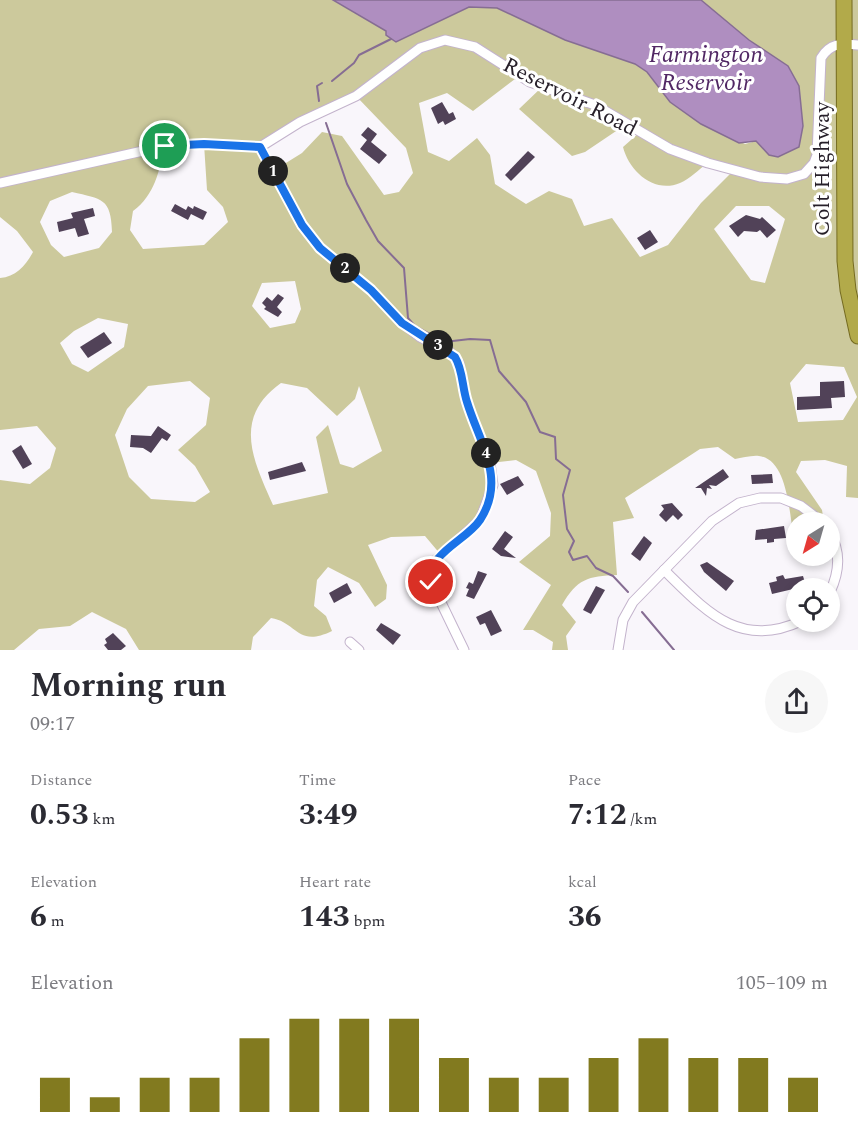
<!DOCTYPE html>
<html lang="en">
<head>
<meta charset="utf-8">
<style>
	body { margin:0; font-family:Spectral,serif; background:#f7f7f7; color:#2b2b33; height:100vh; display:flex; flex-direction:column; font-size:22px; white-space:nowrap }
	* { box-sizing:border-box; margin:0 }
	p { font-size:20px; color:#7c7c81 }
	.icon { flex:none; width:33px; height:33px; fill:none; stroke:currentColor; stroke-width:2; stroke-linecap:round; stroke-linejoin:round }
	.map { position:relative; height:650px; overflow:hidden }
	.panel { display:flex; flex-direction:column; background:#fff; flex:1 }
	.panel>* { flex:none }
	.needle { width:39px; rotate:217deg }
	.fabs { position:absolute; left:786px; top:512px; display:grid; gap:12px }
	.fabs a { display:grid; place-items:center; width:54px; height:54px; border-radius:50%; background:#fff; box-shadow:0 3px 9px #0003; font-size:30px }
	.pin { position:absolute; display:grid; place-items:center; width:51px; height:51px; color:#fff; margin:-26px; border:3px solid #fff; border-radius:50%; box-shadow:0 2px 6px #0007 }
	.km { position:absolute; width:30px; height:30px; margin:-15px; border-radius:50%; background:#222; color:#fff; font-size:16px; line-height:30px; text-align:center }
	.round { display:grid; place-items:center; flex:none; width:63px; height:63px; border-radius:32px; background:#f7f7f7 }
	.head { display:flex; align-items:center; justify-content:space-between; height:102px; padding:0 30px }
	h1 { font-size:33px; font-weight:700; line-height:45px }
	.metrics { display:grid; grid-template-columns:repeat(3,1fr); gap:9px; height:102px; padding:6px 30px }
	.metrics div { display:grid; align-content:center }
	.metrics b { font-size:30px; font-weight:700 }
	.metrics small { font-size:16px; font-weight:400 }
	.metrics p { font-size:16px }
	.chart { height:168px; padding:12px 30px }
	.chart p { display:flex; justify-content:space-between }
	.chart svg { width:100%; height:108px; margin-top:6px; stroke:#827a1f; stroke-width:6 }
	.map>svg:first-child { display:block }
	.green { fill:#ccc99c; fill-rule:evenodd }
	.water { fill:#af8ec0; stroke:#866d93; stroke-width:1.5 }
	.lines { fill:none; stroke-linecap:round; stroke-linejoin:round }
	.stream { stroke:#866d93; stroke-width:2 }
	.building { fill:#514258 }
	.minor-casing { stroke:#c3b3cc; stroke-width:11 }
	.trunk-casing { stroke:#756b21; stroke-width:17 }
	.minor { stroke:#fff; stroke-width:9 }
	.trunk { stroke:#b2aa4a; stroke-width:15 }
	.route-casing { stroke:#fff; stroke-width:12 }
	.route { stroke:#1a73e8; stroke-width:8 }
	.labels { text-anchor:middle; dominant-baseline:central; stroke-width:6; stroke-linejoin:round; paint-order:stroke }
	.street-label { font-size:22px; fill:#261f29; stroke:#fff }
	.water-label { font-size:24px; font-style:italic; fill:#512764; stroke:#fff }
</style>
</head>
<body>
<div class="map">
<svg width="858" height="650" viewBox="0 0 858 650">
	<rect width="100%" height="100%" fill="#f9f6fb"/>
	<path class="green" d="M0 0H333L386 31 396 42 469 7 497 8 565 40 635 64 647 72 670 102 701 124 745 144 756 141 769 155 803 126 799 86 788 66 749 40 701 0H858V498L846 497 847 466 825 460 801 461 796 472 822 510 824 522H796V548C789 525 791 460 759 456 752 455 742 458 735 459L718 447 700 449 625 498 634 518 613 522 617 575C588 576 577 579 562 605L576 622 566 636 568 650H552L553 642 533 630H523L551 585 519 562 550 536 551 513 536 471 516 460 490 463 492 474 480 520 441 555 425 536 391 537 368 545 387 585 386 599 375 607 359 583 328 567 317 580 314 606 326 616 332 631C297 648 297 622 271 618L253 637 251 650H139L126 629 92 612 70 626 39 629 14 650H0V480L30 484 50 468 56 448 37 426 0 430V278C16 277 26 265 33 252L17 231 0 217ZM519 76 542 87 519 109 572 156 585 152 628 123 640 132 623 147C629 171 654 194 680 183 690 179 699 169 708 163L733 171 701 203 668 245 640 257 612 218 584 226 572 199 549 191 526 204 495 184 490 155 477 138 449 161 428 152 419 103 447 93 473 111ZM356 96 406 148 413 173 399 192 384 195 342 136 322 132 302 153 273 171 260 147ZM204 144 207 190 223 207 228 222 204 245 143 249 130 230 133 211C155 195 159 171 165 146ZM72 192C102 199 111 198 112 232L99 248 64 257 51 245 40 222 50 201ZM736 206H769L785 219 765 283 751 280 714 229ZM295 281 301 309 295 323 270 328 252 306 262 283ZM98 318 128 324 124 347 88 372 72 364 60 343 74 331ZM806 364 844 367 857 397 843 420 798 422 790 383ZM190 381 210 398 206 425 178 450 195 466 210 492 195 502 151 499 129 477 115 435 127 409 148 386ZM281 383 307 388 337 416 355 399 359 386 382 451 353 468 340 464 328 425 316 437 328 493 273 505C253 460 232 418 281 383Z"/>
	<path class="water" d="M333 0H701L749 40 788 66 799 86 803 126 799 147 778 157 769 155 756 141 739 143 701 124 670 102 647 72 635 64 565 40 497 8 469 7 396 42 386 35V31Z"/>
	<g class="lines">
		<g class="stream">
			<path d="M332 81 354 63 359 55 391 39"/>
			<path d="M319 101 317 86 322 83"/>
			<path d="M326 123 347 184 366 220 378 241 404 268 408 318 415 326 444 342 470 339 490 340 499 371 526 402 540 432 555 437 556 459 570 470 563 495 567 529 574 541 569 552 573 560 587 556 596 568 613 576 628 592"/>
			<path d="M642 612 674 650"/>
		</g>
	</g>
	<g class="building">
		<path d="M442 102 449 114 453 112 456 119 445 125 443 121 438 124 431 108Z"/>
		<path d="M368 127 377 134 371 142 387 155 379 164 360 149 367 140 361 135Z"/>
		<path d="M528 151 535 157 511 181 505 175Z"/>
		<path d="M175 204 186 210 188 206 193 209 194 206 207 212 203 220 191 214 188 220 171 211Z"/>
		<path d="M93 208 95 216 84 219 89 234 78 237 75 228 59 232 57 222 73 218 71 213Z"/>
		<path d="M746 215 760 219 762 217 776 230 767 238 760 230 757 232 744 231 738 237 729 226Z"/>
		<path d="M650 230 658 242 645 250 637 238Z"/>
		<path d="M278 294 284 298 277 307 282 312 278 317 264 309 266 307 262 303 267 297 272 301Z"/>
		<path d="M104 332 112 343 88 358 80 347Z"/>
		<path d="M844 381 845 397 831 398 832 408 797 410V397L820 396V382Z"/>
		<path d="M158 426 171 435 167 441 162 438 151 453 143 448 130 447 131 435 151 436Z"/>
		<path d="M21 445 32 464 23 469 12 451Z"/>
		<path d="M302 462 306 471 270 480 268 472Z"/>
		<path d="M723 469 729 477 716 486 709 485 712 489 707 488 706 496 701 488H695Z"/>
		<path d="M772 474 773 483 752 484 751 475Z"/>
		<path d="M518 476 524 485 507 495 500 484Z"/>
		<path d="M672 503 683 515 678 520 673 515 666 522 659 515 664 509 661 505Z"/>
		<path d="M784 526 786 538 774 539V542L767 543V539L755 540 756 530Z"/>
		<path d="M505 531 513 537 504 549 516 558 501 556 492 549Z"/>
		<path d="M644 536 652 543 640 561 631 554Z"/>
		<path d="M707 562 734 581 726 591 704 572 700 565Z"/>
		<path d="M478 571 487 574 474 599 466 596 469 589 466 588 469 582 473 584Z"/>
		<path d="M783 575 785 579 803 576 806 586 772 594 769 583 777 581 776 577Z"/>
		<path d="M347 583 352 593 334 603 329 593Z"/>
		<path d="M596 586 605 590 591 614 583 610Z"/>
		<path d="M491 610 502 631 491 636 485 623 480 625 476 617Z"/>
		<path d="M381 623 401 635 393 645 376 630Z"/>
		<path d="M113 633 126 646 121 650H108L104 645 107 643 105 639Z"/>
	</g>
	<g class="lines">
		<defs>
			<g id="minor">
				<path d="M260 147 302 225 320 248 371 290 402 323 420 337 449 351 459 363 466 401 490 463 493 485 480 520 436 560 431 570 434 588 464 650"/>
				<path d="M0 183 165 146 204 144 260 147 300 122 356 96 420 48 445 40 475 47 530 82 595 105 670 149 708 163 760 177 787 179 804 174 814 163 817 155 821 58C830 43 842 43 858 45"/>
				<path d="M830 533C841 552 839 573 830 592"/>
				<path d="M664 570C705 610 739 650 801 621"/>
				<path d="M350 642 359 650"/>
				<path d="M618 650 623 620 633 602 712 521 739 503 760 498H781L801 506 822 522"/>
			</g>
			<path id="trunk" d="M844 0 845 261 848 290 858 336"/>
		</defs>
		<use href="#minor" class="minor-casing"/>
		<use href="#trunk" class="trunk-casing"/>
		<use href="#minor" class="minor"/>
		<use href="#trunk" class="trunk"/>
	</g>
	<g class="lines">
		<defs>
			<path id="route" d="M165 146 204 144 260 147 302 225 320 248 371 290 402 323 455 357C463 370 462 387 467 402 479 442 507 479 480 520 466 541 427 553 431 582"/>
		</defs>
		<use href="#route" class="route-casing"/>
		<use href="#route" class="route"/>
	</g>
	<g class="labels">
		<g class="street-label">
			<text transform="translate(570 97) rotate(27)">Reservoir Road</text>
			<text transform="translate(822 169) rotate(-90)">Colt Highway</text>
		</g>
		<g class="water-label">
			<text x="706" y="55">Farmington<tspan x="706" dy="28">Reservoir</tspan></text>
		</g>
	</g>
</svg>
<div class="fabs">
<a><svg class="needle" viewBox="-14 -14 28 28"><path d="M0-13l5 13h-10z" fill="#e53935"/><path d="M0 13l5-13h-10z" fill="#7c7c81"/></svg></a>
<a><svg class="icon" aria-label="locate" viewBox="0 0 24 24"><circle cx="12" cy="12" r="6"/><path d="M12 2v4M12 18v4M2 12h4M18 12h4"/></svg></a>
</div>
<div class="pin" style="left:165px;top:146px;background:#1e9e55"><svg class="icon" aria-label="arrive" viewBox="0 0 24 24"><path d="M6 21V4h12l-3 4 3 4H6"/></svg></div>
<div class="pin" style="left:431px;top:582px;background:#d93025"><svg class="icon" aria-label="check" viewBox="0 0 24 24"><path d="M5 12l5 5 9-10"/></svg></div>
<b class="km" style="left:273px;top:171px">1</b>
<b class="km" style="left:345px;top:268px">2</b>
<b class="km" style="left:438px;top:345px">3</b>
<b class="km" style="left:486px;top:453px">4</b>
</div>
<section class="panel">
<div class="head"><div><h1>Morning run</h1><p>09:17</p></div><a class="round"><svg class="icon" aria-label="share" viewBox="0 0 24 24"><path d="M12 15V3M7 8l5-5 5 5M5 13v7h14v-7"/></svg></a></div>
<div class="metrics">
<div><p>Distance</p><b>0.53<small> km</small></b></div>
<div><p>Time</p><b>3:49</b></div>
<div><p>Pace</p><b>7:12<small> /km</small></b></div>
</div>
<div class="metrics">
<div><p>Elevation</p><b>6<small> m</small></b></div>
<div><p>Heart rate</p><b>143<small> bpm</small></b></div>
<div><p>kcal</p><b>36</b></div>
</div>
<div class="chart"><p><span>Elevation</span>105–109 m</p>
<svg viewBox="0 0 160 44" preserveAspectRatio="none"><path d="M5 44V30M15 44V38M25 44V30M35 44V30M45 44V14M55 44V6M65 44V6M75 44V6M85 44V22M95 44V30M105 44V30M115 44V22M125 44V14M135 44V22M145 44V22M155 44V30"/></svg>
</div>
</section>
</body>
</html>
